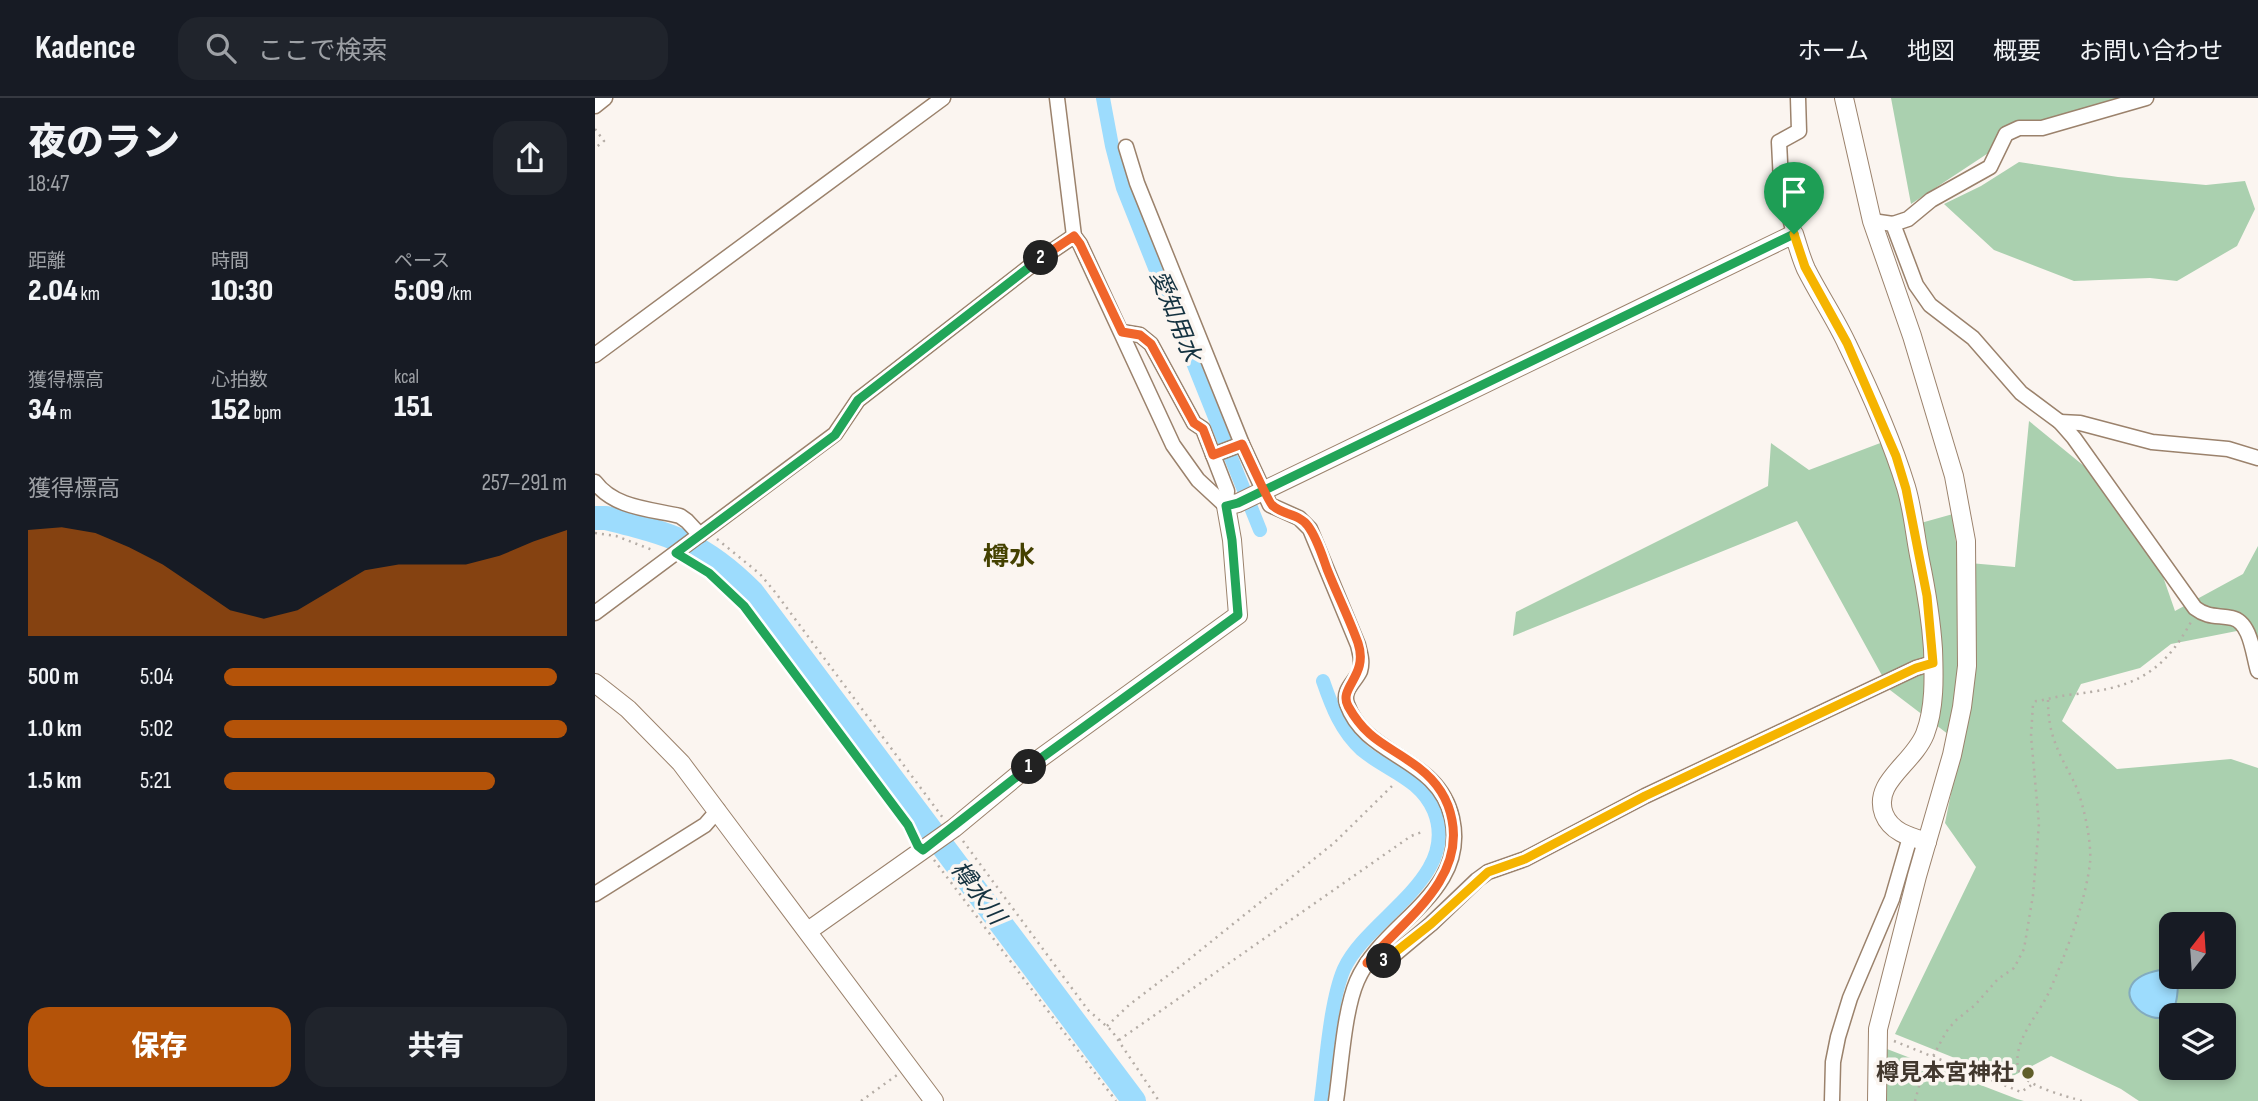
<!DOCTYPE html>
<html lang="ja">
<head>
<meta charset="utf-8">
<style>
	body { margin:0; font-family:"Sofia Sans Condensed","Noto Sans JP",sans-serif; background:#20242c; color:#f1f3f6; height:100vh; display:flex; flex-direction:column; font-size:26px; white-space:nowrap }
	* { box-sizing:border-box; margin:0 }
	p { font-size:23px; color:#9ea1a6 }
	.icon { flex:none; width:38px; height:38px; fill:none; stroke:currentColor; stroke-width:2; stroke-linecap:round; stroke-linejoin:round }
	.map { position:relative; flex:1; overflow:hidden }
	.drawer { display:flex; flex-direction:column; background:#171b24; width:595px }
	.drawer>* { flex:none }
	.needle { width:46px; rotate:17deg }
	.controls { position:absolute; left:1564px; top:814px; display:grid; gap:14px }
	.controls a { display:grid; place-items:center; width:77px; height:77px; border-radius:14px; background:#171b24; box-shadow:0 4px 10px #0003; font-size:35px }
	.pin { position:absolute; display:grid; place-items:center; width:60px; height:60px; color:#fff; margin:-72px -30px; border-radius:50% 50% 50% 0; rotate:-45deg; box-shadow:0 0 7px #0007 }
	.pin .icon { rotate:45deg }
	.km { position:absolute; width:35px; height:35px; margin:-18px; border-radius:50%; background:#222; color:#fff; font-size:19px; line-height:35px; text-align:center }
	.round { display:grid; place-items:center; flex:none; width:74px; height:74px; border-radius:21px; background:#20242c }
	.head { display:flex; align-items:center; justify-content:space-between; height:119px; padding:0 28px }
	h1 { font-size:38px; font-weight:800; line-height:52px }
	.stats { display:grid; grid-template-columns:repeat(3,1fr); gap:10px; height:119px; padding:7px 28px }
	.stats div { display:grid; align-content:center }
	.stats b { font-size:30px; font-weight:800 }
	.stats small { font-size:19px; font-weight:400 }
	.stats p { font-size:19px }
	.chart { height:196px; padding:14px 28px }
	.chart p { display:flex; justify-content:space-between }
	.chart svg { width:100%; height:126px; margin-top:7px; fill:#b45309; opacity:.7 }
	.button { display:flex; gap:14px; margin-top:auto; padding:14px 28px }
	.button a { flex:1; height:80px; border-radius:21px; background:#b45309; color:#fff; font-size:28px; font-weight:800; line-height:80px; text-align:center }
	.button a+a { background:#20242c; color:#f1f3f6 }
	ul { padding:0 28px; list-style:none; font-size:23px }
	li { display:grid; grid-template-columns:112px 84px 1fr; align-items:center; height:52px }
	li i { height:18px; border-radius:9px; background:#b45309 }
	header { display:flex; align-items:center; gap:42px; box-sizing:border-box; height:98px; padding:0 35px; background:#171b24; border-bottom:2px solid #363941 }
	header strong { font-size:33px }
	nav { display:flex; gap:38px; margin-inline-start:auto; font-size:24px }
	.search { width:490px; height:63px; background:#20242c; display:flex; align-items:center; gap:18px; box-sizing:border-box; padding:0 24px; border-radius:21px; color:#9ea1a6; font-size:26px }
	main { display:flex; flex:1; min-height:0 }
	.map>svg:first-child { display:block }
	.green { fill:#aad0af; fill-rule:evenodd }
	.water { fill:#9ddcfd; stroke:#82abbf; stroke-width:2 }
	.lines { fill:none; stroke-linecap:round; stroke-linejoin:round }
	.canal { stroke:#9ddcfd; stroke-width:14 }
	.river { stroke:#9ddcfd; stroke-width:24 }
	.minor-casing { stroke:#9b826c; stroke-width:17 }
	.tertiary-casing { stroke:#9b826c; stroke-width:20 }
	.path { stroke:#b5ada6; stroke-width:2.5; stroke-dasharray:2 5; stroke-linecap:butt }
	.minor { stroke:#fff; stroke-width:14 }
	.tertiary { stroke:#fff; stroke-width:18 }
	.split-1-casing { stroke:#fff; stroke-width:14 }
	.split-2-casing { stroke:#fff; stroke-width:14 }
	.split-3-casing { stroke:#fff; stroke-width:14 }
	.split-4-casing { stroke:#fff; stroke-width:14 }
	.split-1 { stroke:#22a559; stroke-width:9 }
	.split-2 { stroke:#22a559; stroke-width:9 }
	.split-3 { stroke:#f0652b; stroke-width:9 }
	.split-4 { stroke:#f5b400; stroke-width:9 }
	.poi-dot { fill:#605e2a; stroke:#fbf5f0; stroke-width:2.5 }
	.labels { text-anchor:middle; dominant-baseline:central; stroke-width:7; stroke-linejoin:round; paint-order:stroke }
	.poi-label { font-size:23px; font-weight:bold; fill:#42382e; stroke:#fbf5f0; text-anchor:end }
	.water-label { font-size:24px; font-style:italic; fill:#143240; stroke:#fbf5f0 }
	.quarter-label { font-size:26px; font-weight:bold; fill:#444100; stroke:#fbf5f0 }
</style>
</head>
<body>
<header>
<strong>Kadence</strong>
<div class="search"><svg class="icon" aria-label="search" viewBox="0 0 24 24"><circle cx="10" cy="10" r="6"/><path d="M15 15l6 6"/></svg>ここで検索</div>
<nav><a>ホーム</a><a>地図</a><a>概要</a><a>お問い合わせ</a></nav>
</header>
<main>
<section class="drawer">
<div class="head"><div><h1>夜のラン</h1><p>18:47</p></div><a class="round"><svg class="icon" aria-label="share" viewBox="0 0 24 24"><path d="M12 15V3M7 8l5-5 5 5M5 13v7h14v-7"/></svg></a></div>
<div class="stats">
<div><p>距離</p><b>2.04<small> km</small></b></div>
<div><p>時間</p><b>10:30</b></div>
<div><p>ペース</p><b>5:09<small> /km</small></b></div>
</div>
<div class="stats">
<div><p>獲得標高</p><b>34<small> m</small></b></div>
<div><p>心拍数</p><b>152<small> bpm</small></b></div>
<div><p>kcal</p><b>151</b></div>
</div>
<div class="chart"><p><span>獲得標高</span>257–291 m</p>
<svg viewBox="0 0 160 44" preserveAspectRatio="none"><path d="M0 44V7L10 6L20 8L30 13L40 19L50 27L60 35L70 38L80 35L90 28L100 21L110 19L120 19L130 19L140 16L150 11L160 7V44z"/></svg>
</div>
<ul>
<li><b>500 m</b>5:04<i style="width:97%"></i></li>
<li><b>1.0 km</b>5:02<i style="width:100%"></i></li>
<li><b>1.5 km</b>5:21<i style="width:79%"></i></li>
</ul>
<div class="button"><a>保存</a><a>共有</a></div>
</section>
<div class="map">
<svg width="1663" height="1003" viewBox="0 0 1663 1003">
	<rect width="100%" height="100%" fill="#fbf5f0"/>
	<g class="green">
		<path d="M1296 0H1530L1503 12 1449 22 1407 46 1316 106Z"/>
		<path d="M1424 64 1523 79 1611 87 1650 83 1660 111 1642 148 1582 183 1555 180 1479 183 1399 152 1349 106 1386 88Z"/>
		<path d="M1434 323 1500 377 1565 470 1580 513 1648 476 1663 448V548L1657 530 1576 546 1545 570 1486 586 1467 623 1522 671 1636 661 1663 670V1003H1544L1526 991 1456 958 1412 981 1300 936 1381 769 1350 725 1366 646 1295 592 1202 423 918 538 921 514 1173 388 1176 345 1214 372 1288 344 1315 428 1358 416 1363 464 1420 469ZM1577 826H1629V878H1577ZM1577 917H1629V970H1577Z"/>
		<path d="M1292 951 1422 1001 1429 1003H1292Z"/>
	</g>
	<path class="water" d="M1565 872 1577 874V878L1581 879 1583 882C1583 891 1583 907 1576 915 1556 936 1500 885 1565 872Z"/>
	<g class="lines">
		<g class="canal">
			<path d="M508 0 517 48 528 90 665 432"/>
			<path d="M726 1003C731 967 735 903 749 871 773 819 866 780 839 713 825 680 792 673 767 652 746 633 737 609 728 583"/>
		</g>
		<path class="river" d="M0 420H11C76 436 108 445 157 494L539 1003"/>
		<defs>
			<g id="minor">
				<path d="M462 0 479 138 485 146 578 347 603 382 631 408"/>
				<path d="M0 8 10 0"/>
				<path d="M531 49 542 85 647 346 675 407 704 420 715 431 763 547C765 556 768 563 765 573 760 584 747 592 752 606 771 660 843 658 857 720 874 796 787 824 762 883 749 913 746 969 741 1003"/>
				<path d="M1277 123 1298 126 1321 187 1335 207 1378 240 1426 295 1465 324 1479 340 1600 510C1613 520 1622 517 1637 520 1656 524 1658 557 1663 573"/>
				<path d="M1298 126 1313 121 1336 102 1395 69 1411 36 1424 30H1447L1551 0"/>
				<path d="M1199 136 1186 84 1184 44 1204 33 1203 0"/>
				<path d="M527 234 545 237 556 246 599 325 608 331 632 393 631 408"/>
				<path d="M0 257 348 0"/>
				<path d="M1465 324 1485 325 1557 344 1633 351 1663 360"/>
				<path d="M618 357 647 346"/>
				<path d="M0 384C19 410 55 411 85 418L92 423 105 437"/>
				<path d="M0 515 240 336 263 302 438 166 479 138"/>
				<path d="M0 796 110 727 123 712"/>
				<path d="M772 865H785L793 862 836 826 882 782 893 774 930 761 1050 698 1321 570 1338 565"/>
				<path d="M1237 1003 1238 964 1243 939 1255 900 1297 801 1315 739"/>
			</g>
			<g id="tertiary">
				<path d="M1249 0 1277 123 1317 238 1359 378 1371 443 1372 568 1367 609 1357 657 1322 778 1283 931 1282 1003"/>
				<path d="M0 585 33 611 86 665 339 1003"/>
				<path d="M213 833 359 730 429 672 643 517 637 442 631 408 643 405 1199 136C1203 148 1206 160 1211 171 1224 197 1240 220 1252 246 1274 291 1296 340 1311 389 1318 412 1320 438 1325 462 1331 491 1336 521 1338 551 1339 579 1340 610 1330 636 1318 666 1277 684 1289 716 1296 734 1315 739 1332 744"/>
			</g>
		</defs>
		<use href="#minor" class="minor-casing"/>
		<use href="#tertiary" class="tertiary-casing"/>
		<g class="path">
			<path d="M0 31 9 43 0 50"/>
			<path d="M0 435 21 438 60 453"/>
			<path d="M122 441 165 476 180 494 348 720"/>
			<path d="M93 461 126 484 149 508 313 727 319 739"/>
			<path d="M1453 602C1453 637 1463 653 1478 682 1488 701 1497 744 1495 765 1490 806 1471 855 1455 892 1444 917 1418 941 1423 970 1426 988 1472 998 1487 1003"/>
			<path d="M368 743 493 912 517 933 564 1003"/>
			<path d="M339 762 521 1003"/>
			<path d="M512 928 534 907 592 863 739 745 797 688"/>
			<path d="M524 942 816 738 827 734"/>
			<path d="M1299 943 1426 994 1438 986"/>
			<path d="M266 1003 302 977"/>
			<path d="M1320 1003 1326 981 1351 934 1360 923 1380 907 1403 881 1419 870 1429 851 1438 797 1444 726 1436 638 1438 606 1441 603C1452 602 1462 598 1473 597 1535 590 1566 580 1597 522"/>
		</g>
		<use href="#minor" class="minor"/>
		<use href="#tertiary" class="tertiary"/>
	</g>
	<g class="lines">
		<defs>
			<path id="split-1" d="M434 669 643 517 637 442 631 408 643 405 1199 136"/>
			<path id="split-2" d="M434 669 328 752 323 748 313 727 149 508 114 475 81 455 240 337 263 302 446 160"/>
			<path id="split-3" d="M446 160 479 138 485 146 527 234 545 237 556 246 599 325 608 331 618 357 647 346C651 354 674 405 677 407 687 417 705 416 713 428 722 440 727 457 732 471 742 496 754 520 763 545 774 578 743 589 753 608 773 644 794 647 824 670 841 683 853 700 857 722 869 784 807 823 772 865L789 863"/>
			<path id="split-4" d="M789 863 836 826 893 774 930 761 1050 698 1321 570 1338 565 1332 498 1311 391 1301 358 1252 245 1210 169 1199 136"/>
		</defs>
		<use href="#split-1" class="split-1-casing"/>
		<use href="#split-2" class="split-2-casing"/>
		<use href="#split-3" class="split-3-casing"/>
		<use href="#split-4" class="split-4-casing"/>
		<use href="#split-1" class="split-1"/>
		<use href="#split-2" class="split-2"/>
		<use href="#split-3" class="split-3"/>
		<use href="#split-4" class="split-4"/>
	</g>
	<circle class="poi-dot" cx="1433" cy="975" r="7"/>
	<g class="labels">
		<g class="poi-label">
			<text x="1419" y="975">樽見本宮神社</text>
		</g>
		<g class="water-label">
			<text transform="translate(580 218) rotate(68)">愛知用水</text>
			<text transform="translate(383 795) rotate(53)">樽水川</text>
		</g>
		<g class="quarter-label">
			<text x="414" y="459">樽水</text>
		</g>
	</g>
</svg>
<div class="controls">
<a><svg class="needle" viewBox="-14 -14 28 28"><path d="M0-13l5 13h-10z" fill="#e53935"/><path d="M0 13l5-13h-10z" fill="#9ea1a6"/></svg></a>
<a><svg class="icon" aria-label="layers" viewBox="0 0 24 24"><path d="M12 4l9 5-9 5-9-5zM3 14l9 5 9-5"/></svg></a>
</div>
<div class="pin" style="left:1199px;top:136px;background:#1e9e55"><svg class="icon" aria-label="arrive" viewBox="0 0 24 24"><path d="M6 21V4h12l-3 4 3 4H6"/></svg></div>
<b class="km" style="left:434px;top:669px">1</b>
<b class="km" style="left:446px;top:160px">2</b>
<b class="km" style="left:789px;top:863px">3</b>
</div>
</main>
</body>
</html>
